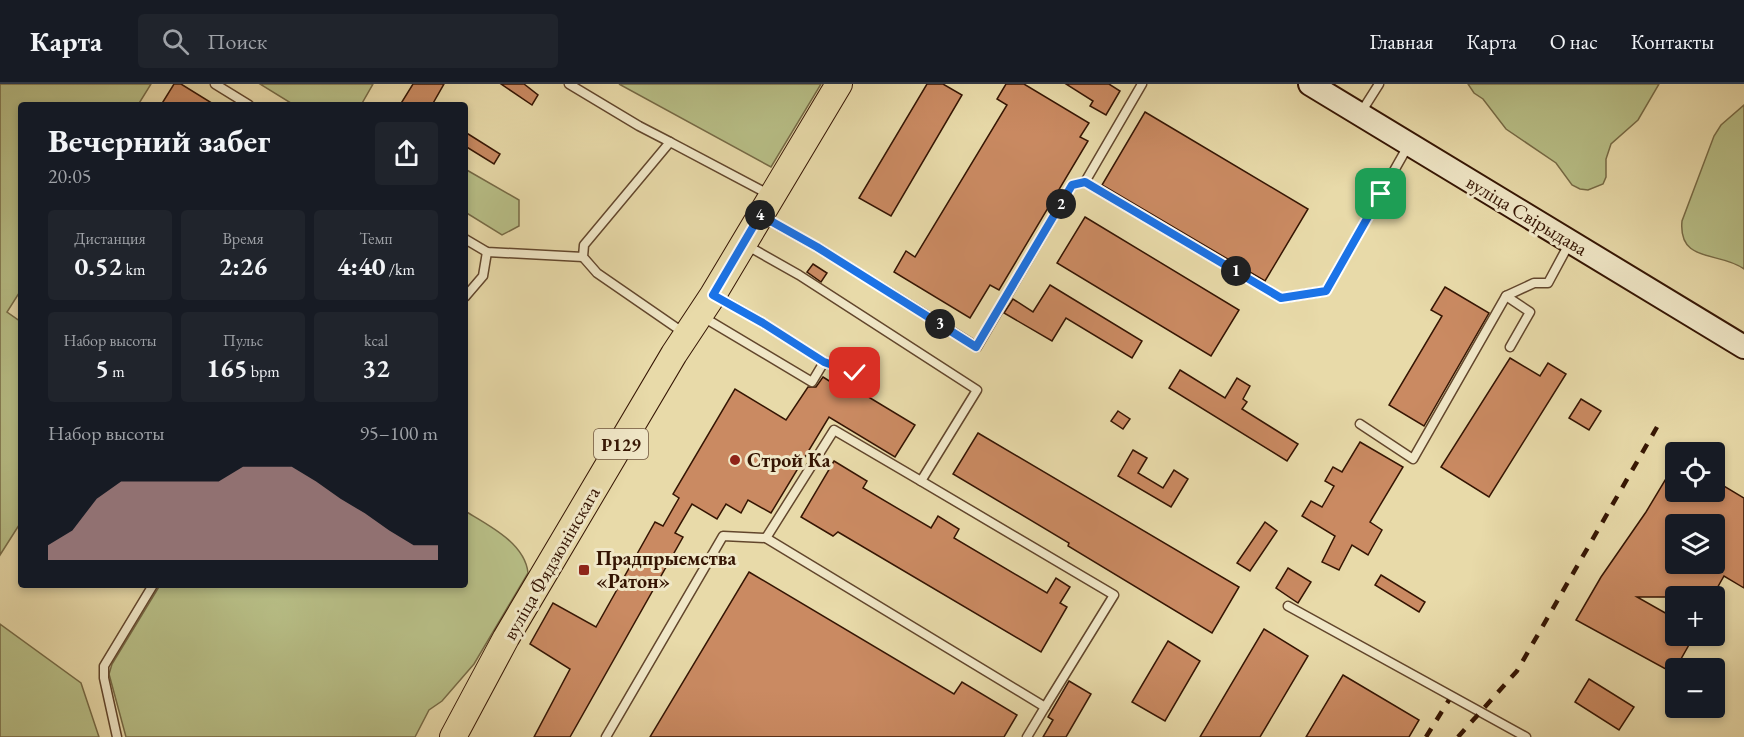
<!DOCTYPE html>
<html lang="ru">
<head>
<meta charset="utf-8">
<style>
	body { margin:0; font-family:"EB Garamond",serif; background:#20242c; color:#f1f3f6; height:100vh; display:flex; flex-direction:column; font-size:22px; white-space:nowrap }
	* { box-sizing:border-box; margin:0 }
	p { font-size:20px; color:#9ea1a6 }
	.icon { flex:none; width:33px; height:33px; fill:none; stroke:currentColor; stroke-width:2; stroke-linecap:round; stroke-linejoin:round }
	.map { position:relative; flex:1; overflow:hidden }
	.details { position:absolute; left:18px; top:18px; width:450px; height:486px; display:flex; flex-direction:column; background:#171b24; border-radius:6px; box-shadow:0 3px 9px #0003 }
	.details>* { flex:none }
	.fabs { position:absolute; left:1665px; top:358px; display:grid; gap:12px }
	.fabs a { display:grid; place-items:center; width:60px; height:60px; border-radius:6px; background:#171b24; box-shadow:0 3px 9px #0003; font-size:30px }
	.pin { position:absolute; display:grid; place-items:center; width:51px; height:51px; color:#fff; margin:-26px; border-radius:12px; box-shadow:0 3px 9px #0006 }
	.km { position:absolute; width:30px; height:30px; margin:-15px; border-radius:50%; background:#222; color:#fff; font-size:16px; line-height:30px; text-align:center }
	.round { display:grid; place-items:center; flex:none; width:63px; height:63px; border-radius:6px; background:#20242c }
	.headline { display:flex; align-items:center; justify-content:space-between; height:102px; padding:0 30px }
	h1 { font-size:33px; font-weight:700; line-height:45px }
	.figures { display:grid; grid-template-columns:repeat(3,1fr); gap:9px; height:102px; padding:6px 30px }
	.figures div { display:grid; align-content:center; border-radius:6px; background:#20242c; text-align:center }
	.figures b { font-size:26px; font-weight:700 }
	.figures small { font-size:16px; font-weight:400 }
	.figures p { font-size:16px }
	.chart { height:168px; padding:12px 30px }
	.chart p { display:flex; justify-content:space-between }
	.chart svg { width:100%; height:108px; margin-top:6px; fill:#c59692; opacity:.7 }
	header { display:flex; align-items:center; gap:36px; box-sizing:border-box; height:84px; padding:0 30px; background:#171b24; border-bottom:2px solid #363941 }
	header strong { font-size:28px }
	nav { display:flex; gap:33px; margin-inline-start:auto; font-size:21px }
	.search { width:420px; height:54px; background:#20242c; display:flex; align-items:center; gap:15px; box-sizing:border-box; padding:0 21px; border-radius:6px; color:#9ea1a6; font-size:22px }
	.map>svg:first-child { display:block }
	.green { fill:#b8bf87; stroke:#766a45; stroke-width:1.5 }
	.building { fill:#ca8a62; stroke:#351503; stroke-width:1.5; fill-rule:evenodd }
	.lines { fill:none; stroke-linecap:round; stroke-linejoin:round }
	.lane-casing { stroke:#62462c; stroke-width:11 }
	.secondary-casing { stroke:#351503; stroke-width:26 }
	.primary-casing { stroke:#351503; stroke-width:28 }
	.lane { stroke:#f0e7c7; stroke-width:8 }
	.secondary { stroke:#f0e7c7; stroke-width:22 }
	.primary { stroke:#e8daa9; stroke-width:26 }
	.rail { stroke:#351503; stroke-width:4.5; stroke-dasharray:10 10; stroke-linecap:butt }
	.route-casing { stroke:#fff; stroke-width:12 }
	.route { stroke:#1a73e8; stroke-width:8 }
	.poi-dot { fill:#8f2418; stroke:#f0e7c7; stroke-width:2 }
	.labels { text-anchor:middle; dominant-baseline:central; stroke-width:6; stroke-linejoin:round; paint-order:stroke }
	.shield { fill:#f0e7c7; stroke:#6d543e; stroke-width:1.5 }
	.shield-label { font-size:18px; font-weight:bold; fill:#351503 }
	.street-label { font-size:20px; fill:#351503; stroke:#f0e7c7 }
	.poi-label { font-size:20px; font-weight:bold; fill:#351503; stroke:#f0e7c7; text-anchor:start }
</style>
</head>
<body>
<header>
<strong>Карта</strong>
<div class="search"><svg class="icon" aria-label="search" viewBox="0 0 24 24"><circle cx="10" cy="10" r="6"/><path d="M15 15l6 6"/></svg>Поиск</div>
<nav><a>Главная</a><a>Карта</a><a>О нас</a><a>Контакты</a></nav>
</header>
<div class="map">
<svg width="1744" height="653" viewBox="0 0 1744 653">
	<rect width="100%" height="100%" fill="#e8daa9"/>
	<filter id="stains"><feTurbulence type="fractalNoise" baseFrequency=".00333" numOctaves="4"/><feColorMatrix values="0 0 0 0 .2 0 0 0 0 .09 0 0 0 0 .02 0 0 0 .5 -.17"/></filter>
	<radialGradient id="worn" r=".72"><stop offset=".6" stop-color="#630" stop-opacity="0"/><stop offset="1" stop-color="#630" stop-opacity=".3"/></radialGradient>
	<g class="green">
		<path d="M0 0H151L138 21H21V206L7 228 21 238V438L0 471Z"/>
		<path d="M260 0H373L361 21H294Z"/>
		<path d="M619 0H821L771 83Z"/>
		<path d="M1468 0H1659L1638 36 1611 60 1606 75V93L1603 100 1588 106 1580 105 1572 101 1556 79 1506 45 1483 15 1474 9Z"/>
		<path d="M1744 21V185C1720 167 1678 180 1682 137L1714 52 1721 41Z"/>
		<path d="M465 85 519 116V142L502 151 465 128Z"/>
		<path d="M465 427C488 441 525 459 528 489L474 580 442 617 429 626 415 653H126L109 590 112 580 160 501H465Z"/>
		<path d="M0 540 81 599 99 653H0Z"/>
	</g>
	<g class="building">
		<path d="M174 0H181L215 21H161Z"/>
		<path d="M413 0H444L432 21H400Z"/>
		<path d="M501 0H524L538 11 532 21Z"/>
		<path d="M927 0H943L962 11 891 132 859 114Z"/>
		<path d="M1006 0H1024L1089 39 1080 53 1088 57 999 206 990 201 970 234 894 188 906 167 915 173 1007 21 997 15Z"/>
		<path d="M1066 0H1109L1120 7 1106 31 1090 22 1093 17Z"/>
		<path d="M1145 28 1308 125 1265 197 1102 101Z"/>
		<path d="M465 48 500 70 494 80 465 62Z"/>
		<path d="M1085 133 1239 226 1211 272 1057 179Z"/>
		<path d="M813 180 827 189 821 198 807 188Z"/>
		<path d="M1050 201 1142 257 1132 274 1066 234 1052 257 1004 229 1013 215 1033 228Z"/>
		<path d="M1445 203 1489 229 1424 342 1389 321 1442 232 1431 226Z"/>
		<path d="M1510 274 1540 292 1548 279 1566 290 1489 413 1441 383Z"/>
		<path d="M1180 286 1225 314 1237 294 1250 302 1243 315 1247 318 1242 325 1298 360 1287 377 1169 304Z"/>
		<path d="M823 293 845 307 847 300 915 341 895 373 829 333 771 429 748 416 741 429 726 420 717 435 692 420 675 449 683 453 570 653H534L570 585 530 560 553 519 596 543 655 438 663 442 679 414 673 410 735 305 786 336 808 303H816Z"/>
		<path d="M1581 315 1601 327 1589 346 1569 334Z"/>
		<path d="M1118 327 1130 335 1123 345 1111 337Z"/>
		<path d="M978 349 1239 503 1212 549 1068 462 1069 459 953 390Z"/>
		<path d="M1360 358 1403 383 1370 438 1382 446 1368 471 1352 461 1339 486 1322 478 1335 452 1302 432 1311 417 1322 423 1334 402 1325 397 1333 383 1342 388Z"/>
		<path d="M1133 366 1147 374 1138 389 1163 404 1174 386 1188 395 1171 423 1118 392Z"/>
		<path d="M834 377 867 397 863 404 931 444 938 432 959 445 954 454 1047 509 1056 494 1070 503 1060 519 1067 523 1041 568 838 448 833 452 801 433Z"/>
		<path d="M1676 378V408H1714V396L1744 414V504L1724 492 1712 513H1637L1676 535V552H1694L1673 589 1576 536 1601 493 1646 428ZM1676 441H1714V480H1676Z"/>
		<path d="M1265 438 1277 447 1250 487 1237 479Z"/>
		<path d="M1288 484 1311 498 1298 519 1276 504Z"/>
		<path d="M749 488 954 610 962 598 1017 631 1004 653H650Z"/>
		<path d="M1381 491 1425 518 1419 528 1375 501Z"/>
		<path d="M1264 545 1308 572 1260 653H1200Z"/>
		<path d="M1168 557 1200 577 1165 637 1132 618Z"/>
		<path d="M1343 591 1419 636 1409 653H1306Z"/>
		<path d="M1589 595 1634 623 1619 646 1575 618Z"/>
		<path d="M1069 597 1091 610 1066 653H1043L1053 636 1048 633Z"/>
	</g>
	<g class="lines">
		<defs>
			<g id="lane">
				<path d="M215 0 249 21"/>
				<path d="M569 0 639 42 670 58"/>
				<path d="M1360 30 1379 0"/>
				<path d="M1085 98 1281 214 1326 207 1408 62"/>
				<path d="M763 133 817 163 977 263 1072 101 1085 98 1142 0"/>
				<path d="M465 155 487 168 583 173"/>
				<path d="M746 161 799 191 977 306 921 397 834 346 766 454"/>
				<path d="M714 211 763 239 824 278"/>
				<path d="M1506 212 1530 228 1510 263"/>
				<path d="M465 213 483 192 487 168"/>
				<path d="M703 233 812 298 824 278 855 289"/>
				<path d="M684 249 597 189 583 173 584 161 670 58 770 111"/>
				<path d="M1360 340 1413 375 1506 212 1534 199H1548L1569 160"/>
				<path d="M921 397 1114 511 1045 623"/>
				<path d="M1288 522 1526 653"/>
				<path d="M117 653 104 594V582L153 501"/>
				<path d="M606 653 723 452 766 454 1045 623 1027 653"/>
			</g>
			<path id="secondary" d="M1310 0 1744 263"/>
			<path id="primary" d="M453 653 506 554 674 270 713 211 839 0"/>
		</defs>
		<use href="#lane" class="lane-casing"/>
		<use href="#secondary" class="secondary-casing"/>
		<use href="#primary" class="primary-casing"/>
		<use href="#lane" class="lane"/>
		<use href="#secondary" class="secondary"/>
		<use href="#primary" class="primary"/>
		<g class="rail">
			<path d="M1426 653 1449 616"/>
			<path d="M1458 653 1517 587 1657 343"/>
		</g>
	</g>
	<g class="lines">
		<defs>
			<path id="route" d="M855 289 824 278 763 239 713 211 760 131 817 163 976 263 1072 101 1085 98 1281 214 1326 207 1381 110"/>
		</defs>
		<use href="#route" class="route-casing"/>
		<use href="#route" class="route"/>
	</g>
	<g class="poi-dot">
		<circle cx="735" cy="376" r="6"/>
		<rect x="578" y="480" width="12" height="12" rx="3"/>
	</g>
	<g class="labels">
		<rect class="shield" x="594" y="345" width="54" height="30" rx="4.5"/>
		<g class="shield-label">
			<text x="621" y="360">Р129</text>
		</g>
		<g class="street-label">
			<text transform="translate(1527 131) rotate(31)">вуліца Свірыдава</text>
			<text transform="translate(551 479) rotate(-60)">вуліца Фядзюнінскага</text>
		</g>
		<g class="poi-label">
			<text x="747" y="376">Строй Ка</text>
			<text x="596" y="474">Прадпрыемства<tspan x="596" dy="23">«Ратон»</tspan></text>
		</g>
	</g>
	<rect width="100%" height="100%" filter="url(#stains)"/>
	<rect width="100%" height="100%" fill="url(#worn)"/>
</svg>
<div class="fabs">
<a><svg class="icon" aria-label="locate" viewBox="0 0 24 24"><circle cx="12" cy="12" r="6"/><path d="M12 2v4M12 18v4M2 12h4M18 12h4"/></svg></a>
<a><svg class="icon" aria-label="layers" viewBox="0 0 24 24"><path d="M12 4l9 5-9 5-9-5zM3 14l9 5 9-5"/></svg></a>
<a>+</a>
<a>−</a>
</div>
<div class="pin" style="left:1381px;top:110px;background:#1e9e55"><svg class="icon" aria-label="arrive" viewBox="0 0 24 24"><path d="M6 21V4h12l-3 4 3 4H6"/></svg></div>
<div class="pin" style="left:855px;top:289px;background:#d93025"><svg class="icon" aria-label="check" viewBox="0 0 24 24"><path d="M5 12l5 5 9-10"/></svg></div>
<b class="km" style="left:1236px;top:187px">1</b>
<b class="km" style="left:1061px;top:120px">2</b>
<b class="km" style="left:940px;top:240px">3</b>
<b class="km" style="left:760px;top:131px">4</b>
<section class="details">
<div class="headline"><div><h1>Вечерний забег</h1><p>20:05</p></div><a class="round"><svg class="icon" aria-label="share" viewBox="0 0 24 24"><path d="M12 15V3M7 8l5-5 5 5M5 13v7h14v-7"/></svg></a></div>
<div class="figures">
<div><p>Дистанция</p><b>0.52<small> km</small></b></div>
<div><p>Время</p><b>2:26</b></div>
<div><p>Темп</p><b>4:40<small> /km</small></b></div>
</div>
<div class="figures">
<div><p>Набор высоты</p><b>5<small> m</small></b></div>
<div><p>Пульс</p><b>165<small> bpm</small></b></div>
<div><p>kcal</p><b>32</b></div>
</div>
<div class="chart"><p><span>Набор высоты</span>95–100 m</p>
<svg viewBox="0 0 160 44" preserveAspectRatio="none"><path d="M0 44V38L10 32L20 19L30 12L40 12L50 12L60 12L70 12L80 6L90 6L100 6L110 12L120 19L130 25L140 32L150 38L160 38V44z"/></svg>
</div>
</section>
</div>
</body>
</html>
